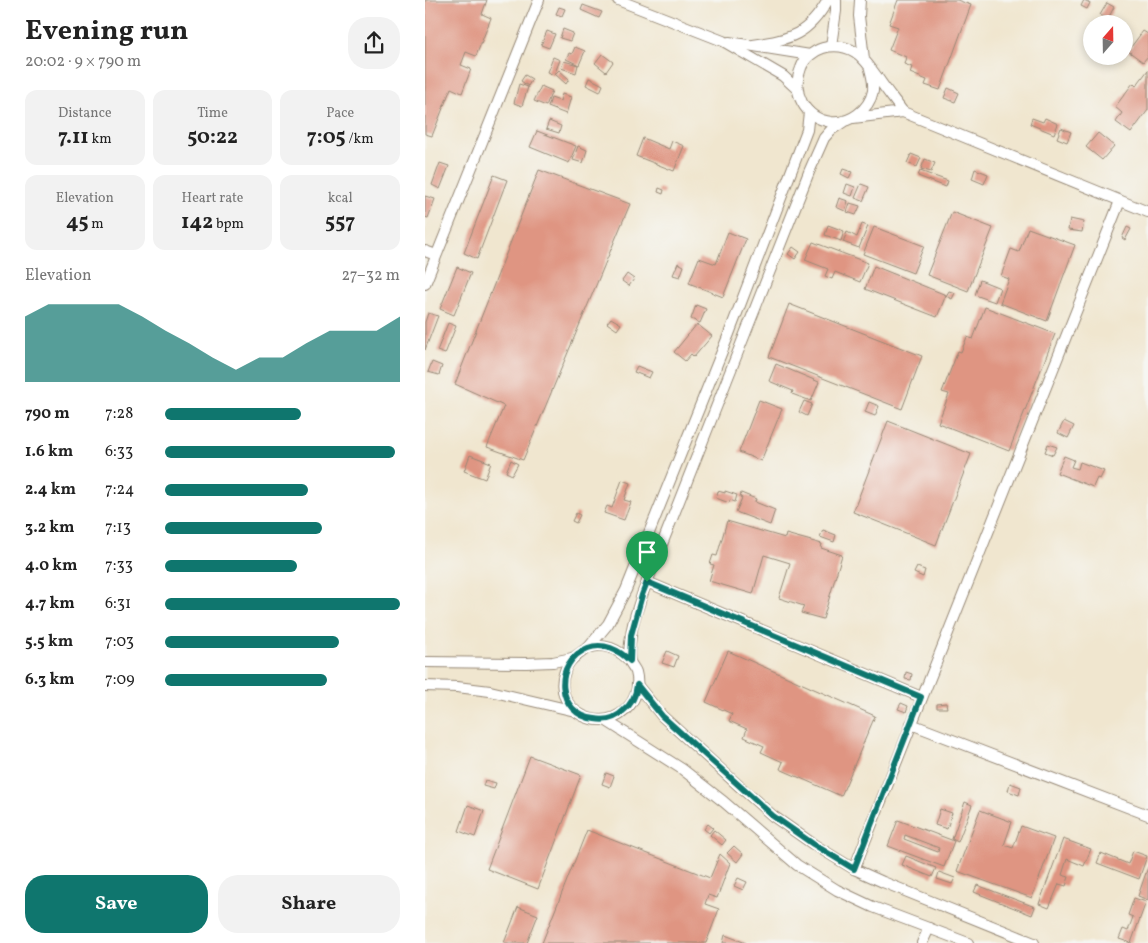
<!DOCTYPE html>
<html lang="en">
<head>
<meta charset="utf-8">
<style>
	body { margin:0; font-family:Vollkorn,serif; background:#f2f2f2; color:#222; height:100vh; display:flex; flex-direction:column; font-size:19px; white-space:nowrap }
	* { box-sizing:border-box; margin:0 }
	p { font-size:16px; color:#767676 }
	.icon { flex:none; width:28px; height:28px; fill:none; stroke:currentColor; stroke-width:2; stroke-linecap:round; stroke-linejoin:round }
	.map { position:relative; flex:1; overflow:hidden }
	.panel { display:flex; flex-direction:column; background:#fff; width:425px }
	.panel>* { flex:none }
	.needle { width:32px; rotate:20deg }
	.tools { position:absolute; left:658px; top:15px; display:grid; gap:10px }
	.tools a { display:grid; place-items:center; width:50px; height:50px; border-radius:50%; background:#fff; box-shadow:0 2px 8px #0003; font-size:25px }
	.pin { position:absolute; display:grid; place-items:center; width:42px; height:42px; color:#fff; margin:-51px -21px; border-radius:50% 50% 50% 0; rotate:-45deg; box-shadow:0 0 5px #0007 }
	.pin .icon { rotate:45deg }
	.round { display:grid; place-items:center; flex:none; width:52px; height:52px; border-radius:20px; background:#f2f2f2 }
	.overview { display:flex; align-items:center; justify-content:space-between; height:85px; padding:0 25px }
	h1 { font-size:28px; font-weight:700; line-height:38px }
	.metrics { display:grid; grid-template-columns:repeat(3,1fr); gap:8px; height:85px; padding:5px 25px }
	.metrics div { display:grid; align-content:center; border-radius:12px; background:#f2f2f2; text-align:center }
	.metrics b { font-size:21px; font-weight:700 }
	.metrics small { font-size:14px; font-weight:400 }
	.metrics p { font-size:14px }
	.chart { height:140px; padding:10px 25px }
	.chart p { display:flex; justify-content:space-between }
	.chart svg { width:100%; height:90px; margin-top:5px; fill:#0f766e; opacity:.7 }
	.action { display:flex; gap:10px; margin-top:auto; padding:10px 25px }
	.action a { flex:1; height:58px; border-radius:20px; background:#0f766e; color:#fff; font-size:20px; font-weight:700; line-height:58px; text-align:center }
	.action a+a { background:#f2f2f2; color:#222 }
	ul { padding:0 25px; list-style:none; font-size:16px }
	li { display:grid; grid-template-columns:80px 60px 1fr; align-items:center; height:38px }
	li i { height:12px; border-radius:6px; background:#0f766e }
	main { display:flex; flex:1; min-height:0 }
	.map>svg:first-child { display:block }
	.building { fill:#df9582; fill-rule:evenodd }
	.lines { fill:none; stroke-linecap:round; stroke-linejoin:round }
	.minor-casing { stroke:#968876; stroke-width:12 }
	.minor { stroke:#fff; stroke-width:10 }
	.route-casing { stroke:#fff; stroke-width:10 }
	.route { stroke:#0f766e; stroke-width:6 }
</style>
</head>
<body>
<main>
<section class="panel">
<div class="overview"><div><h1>Evening run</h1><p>20:02 · 9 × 790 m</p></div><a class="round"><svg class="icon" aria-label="share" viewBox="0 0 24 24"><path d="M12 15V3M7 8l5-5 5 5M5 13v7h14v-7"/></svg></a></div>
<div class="metrics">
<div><p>Distance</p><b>7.11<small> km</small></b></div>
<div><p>Time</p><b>50:22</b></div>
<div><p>Pace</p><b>7:05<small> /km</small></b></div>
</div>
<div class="metrics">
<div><p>Elevation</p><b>45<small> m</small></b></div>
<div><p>Heart rate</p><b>142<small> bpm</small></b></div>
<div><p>kcal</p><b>557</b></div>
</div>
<div class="chart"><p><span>Elevation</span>27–32 m</p>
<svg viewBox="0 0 160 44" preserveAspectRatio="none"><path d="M0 44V12L10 6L20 6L30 6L40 6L50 12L60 19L70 25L80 32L90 38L100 32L110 32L120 25L130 19L140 19L150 19L160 12V44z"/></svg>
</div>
<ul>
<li><b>790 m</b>7:28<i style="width:58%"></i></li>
<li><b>1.6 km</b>6:33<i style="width:98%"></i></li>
<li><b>2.4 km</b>7:24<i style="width:61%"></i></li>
<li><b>3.2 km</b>7:13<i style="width:67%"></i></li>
<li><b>4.0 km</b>7:33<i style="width:56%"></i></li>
<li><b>4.7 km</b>6:31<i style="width:100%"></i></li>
<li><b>5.5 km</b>7:03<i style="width:74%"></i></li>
<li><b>6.3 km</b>7:09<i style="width:69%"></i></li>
</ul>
<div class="action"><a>Save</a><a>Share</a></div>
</section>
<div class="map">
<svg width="723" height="943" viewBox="0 0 723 943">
	<rect width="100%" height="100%" fill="#f6f6f2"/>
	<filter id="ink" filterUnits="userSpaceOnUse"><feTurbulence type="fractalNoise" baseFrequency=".02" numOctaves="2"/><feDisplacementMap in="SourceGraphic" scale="10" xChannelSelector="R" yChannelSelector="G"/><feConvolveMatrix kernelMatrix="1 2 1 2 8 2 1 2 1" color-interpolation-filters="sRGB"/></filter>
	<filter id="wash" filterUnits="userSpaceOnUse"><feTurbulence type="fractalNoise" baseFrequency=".0096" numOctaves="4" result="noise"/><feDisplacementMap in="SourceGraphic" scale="20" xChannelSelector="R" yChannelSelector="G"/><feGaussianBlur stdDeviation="1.12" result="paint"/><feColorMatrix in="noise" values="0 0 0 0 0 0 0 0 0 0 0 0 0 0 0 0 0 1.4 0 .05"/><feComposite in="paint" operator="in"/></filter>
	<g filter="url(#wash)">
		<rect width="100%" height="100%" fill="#f0e6cf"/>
		<g id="blocks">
			<g class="building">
				<path d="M0 0H62L57 14 66 18 51 56 41 52 36 65 46 69 37 93 26 88 7 136 0 134Z"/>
				<path d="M473 0H532L546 5 515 90 500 85 502 80 485 73 487 67 479 64 481 57 464 50 473 27 464 24Z"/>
				<path d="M659 0 665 3 662 9 656 6Z"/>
				<path d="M682 3 689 7 683 19 675 15Z"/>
				<path d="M158 5 177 12 174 18 156 10Z"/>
				<path d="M134 7 140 9 137 16 131 14Z"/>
				<path d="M138 29 148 33 145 41 135 38Z"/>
				<path d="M122 31 130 34 124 48 116 45Z"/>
				<path d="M718 31 723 34V56L718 62 703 51Z"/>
				<path d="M150 47 160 51 154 65 141 59 144 53 147 54Z"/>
				<path d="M177 54 188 62 181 72 170 63Z"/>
				<path d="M128 57 135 60 129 75 122 72Z"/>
				<path d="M139 61 153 65 151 73 136 68Z"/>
				<path d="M134 70 144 79 141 84 130 74Z"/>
				<path d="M723 70V110L706 133 691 122 697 113 690 107 708 83 711 86Z"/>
				<path d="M100 75 107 79 103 86 96 81Z"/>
				<path d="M164 78 178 85 175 92 161 85Z"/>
				<path d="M94 84 103 87 97 106 89 103Z"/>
				<path d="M116 86 127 91 121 106 109 101Z"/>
				<path d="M523 88 534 93 530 102 519 98Z"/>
				<path d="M137 94 146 97 141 114 123 107 126 98 135 101Z"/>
				<path d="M607 118 618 122 620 118 633 124 629 134 605 124Z"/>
				<path d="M124 121 136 126 134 133 121 129Z"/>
				<path d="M636 128 646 132 642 142 632 138Z"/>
				<path d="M112 131 151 146 144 163 105 147Z"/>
				<path d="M673 133 689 146 677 160 661 147Z"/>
				<path d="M218 138 244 149 247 141 259 146 249 171 211 156Z"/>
				<path d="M153 146 162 150 158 163 148 160Z"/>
				<path d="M486 154 496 158 492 167 482 163Z"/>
				<path d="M500 159 510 163 506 172 496 169Z"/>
				<path d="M15 163 24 166 15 189 7 185Z"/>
				<path d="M418 169 427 172 424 178 416 174Z"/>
				<path d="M550 169 563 174 559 184 547 179Z"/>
				<path d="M114 170 205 204 98 460 62 447 79 406 30 384Z"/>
				<path d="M495 171 523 181 521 187 493 176Z"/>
				<path d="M69 175 82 180 52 259 39 253Z"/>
				<path d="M422 184 430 187 427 196 419 193Z"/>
				<path d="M436 184 444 187 438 201 430 198Z"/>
				<path d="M234 188 239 190 238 194 233 192Z"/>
				<path d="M0 196 10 199 3 218 0 217Z"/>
				<path d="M414 198 423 201 420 211 411 207Z"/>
				<path d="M425 203 435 206 431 215 422 212Z"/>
				<path d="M527 212 568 228 543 291 502 275Z"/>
				<path d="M645 219 659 222 657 232 643 230Z"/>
				<path d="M437 224 443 226 434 248 418 242 422 232 432 237Z"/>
				<path d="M403 225 419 231 416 241 400 235Z"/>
				<path d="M449 227 499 246 488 273 438 254Z"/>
				<path d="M702 227 706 229 700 240 697 238Z"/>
				<path d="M603 228 650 245 622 321 575 303 584 279 576 276 586 249 594 252Z"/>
				<path d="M303 232 321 239 298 297 264 283 274 258 291 264Z"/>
				<path d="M388 242 443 263 435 282 410 272 407 279 400 276 403 269 380 260Z"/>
				<path d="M368 247 375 252 370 259 363 254Z"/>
				<path d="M253 263 259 266 255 277 248 275Z"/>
				<path d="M449 266 521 295 512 317 440 289Z"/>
				<path d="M32 267 46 273 29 315 15 309Z"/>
				<path d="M202 274 209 279 204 286 197 281Z"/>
				<path d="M555 280 575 288 570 302 550 295Z"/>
				<path d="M524 291 530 293 527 299 521 296Z"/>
				<path d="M364 304 497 356 477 409 344 357Z"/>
				<path d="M271 305 281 309 275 323 266 319Z"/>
				<path d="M560 307 630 334 584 451 513 423 524 394 517 392 533 351 536 352 542 337 548 339Z"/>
				<path d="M3 313 13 316 0 350V322Z"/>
				<path d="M186 318 196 324 192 330 182 323Z"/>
				<path d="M23 323 31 326 20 354 12 351Z"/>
				<path d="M272 324 287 336 269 357 266 354 260 361 249 352Z"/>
				<path d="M7 362 17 366 14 375 3 372Z"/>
				<path d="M351 364 394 382 386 401 367 394 368 391 344 381Z"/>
				<path d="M212 366 227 372 224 378 209 372Z"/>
				<path d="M334 400 357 409 336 461 314 452Z"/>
				<path d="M379 401 387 404 382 416 374 412Z"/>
				<path d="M444 402 454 406 450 416 440 412Z"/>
				<path d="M463 421 546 454 511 545 428 512Z"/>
				<path d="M639 421 649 426 643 438 633 433Z"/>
				<path d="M623 444 632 447 628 455 620 452Z"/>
				<path d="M45 455 66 463 60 479 39 471Z"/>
				<path d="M639 456 649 460 646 467 653 469 655 462 679 471 675 479 672 478 668 487 632 473Z"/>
				<path d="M86 460 93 464 87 475 81 472Z"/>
				<path d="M197 480 205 483 199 500 206 502 199 520 179 513 182 506 187 508Z"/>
				<path d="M293 491 300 493V491L312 495 310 502 305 500 304 503 291 498Z"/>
				<path d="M316 493 331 499 330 502 350 510 345 525 311 512 317 498 315 497Z"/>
				<path d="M151 513 155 515 151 523 147 521Z"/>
				<path d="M302 521 360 538 361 534 397 544 396 548 417 555 398 619 376 613 379 606 354 598 365 563 339 555 328 594 284 581 289 565 285 564 288 555 292 556Z"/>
				<path d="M398 530 411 535 409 542 395 537Z"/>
				<path d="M492 567 500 570 498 577 489 573Z"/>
				<path d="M242 651 253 656 249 667 237 663Z"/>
				<path d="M303 651 450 716 416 796 355 769 358 762 336 752 339 746 319 737 322 729 304 721 307 714 281 702Z"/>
				<path d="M481 672 487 674 486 680 480 679Z"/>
				<path d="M476 703 483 706 481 712 473 709Z"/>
				<path d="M521 703 522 708H512V704Z"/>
				<path d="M105 756 156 775 113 889 62 869Z"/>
				<path d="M181 773 189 776 185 787 177 784Z"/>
				<path d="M60 780 71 783 69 789 58 786Z"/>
				<path d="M585 783 596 787 594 795 583 791Z"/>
				<path d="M540 802 547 805 533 842 527 839Z"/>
				<path d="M43 805 59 811 50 837 34 831Z"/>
				<path d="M515 809 527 813 522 829 510 825Z"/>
				<path d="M555 810 587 822 579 845 588 848 596 826 629 838 607 898 532 871Z"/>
				<path d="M473 820 529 841 519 867 463 846ZM480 835 514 848 513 852 479 839Z"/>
				<path d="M283 824 288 828 284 833 279 829Z"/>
				<path d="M162 830 285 878 295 854 305 863 292 898 283 895 280 904 294 909 281 943H117Z"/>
				<path d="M289 830 301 840 297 845 285 835Z"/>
				<path d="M638 839 666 849 659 866 642 859 637 875 644 877 641 886 634 884 624 908 614 904Z"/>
				<path d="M309 846 318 854 312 862 302 853Z"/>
				<path d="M708 851 722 856 714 879 672 863 676 853 703 864Z"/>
				<path d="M481 856 511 868 507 877 477 865Z"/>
				<path d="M723 867V900L713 896Z"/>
				<path d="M514 872 530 878 527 884 512 879Z"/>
				<path d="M313 878 322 882 318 890 309 886Z"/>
				<path d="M552 885 610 907 607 915 549 892Z"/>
				<path d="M709 898 721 902 706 943 694 939 698 929 703 931 708 917 703 915Z"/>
				<path d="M93 907 113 915 102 943H79Z"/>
				<path d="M300 935 321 943H298Z"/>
			</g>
		</g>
	</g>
	<g filter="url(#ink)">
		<use href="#blocks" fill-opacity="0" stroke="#968876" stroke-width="1"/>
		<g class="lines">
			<defs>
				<g id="minor">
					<path d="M193 0 298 41 358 76 372 89"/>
					<path d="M435 0 434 16 439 59"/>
					<path d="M304 42 385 55"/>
					<path d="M328 45C366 39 383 35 403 0"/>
					<path d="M406 46 411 11V0"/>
					<path d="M445 69C447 76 449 83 448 91 444 110 425 124 406 122 379 118 366 92 376 68 379 59 388 51 398 48 412 44 429 47 439 60 444 65 448 72 453 78 461 90 470 101 478 112"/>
					<path d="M428 118 478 112 723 212"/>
					<path d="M0 251 11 255"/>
					<path d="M0 284 114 0"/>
					<path d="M222 582 496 697"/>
					<path d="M163 648 183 624 201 590 304 334 382 130 384 112"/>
					<path d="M205 661C194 650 179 642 164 648 160 649 157 652 154 654 147 658 142 663 140 671 125 710 179 739 205 705 212 696 214 683 211 672 210 669 207 666 205 662 203 655 205 643 206 636 207 622 213 608 217 595L384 172 399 138 406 130 418 122"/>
					<path d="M0 662 101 663 128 662 147 658"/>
					<path d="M212 685 237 716 314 786 348 816 388 844 429 869 458 882 609 943"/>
					<path d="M0 686 32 687 65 691 150 711"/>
					<path d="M180 720 257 769 299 802 372 865 412 890 448 907 543 943"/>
					<path d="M486 724 723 815"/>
					<path d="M429 869 695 201"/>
					<path d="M497 943 504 928"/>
				</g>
			</defs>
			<use href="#minor" class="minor-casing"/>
			<use href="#minor" class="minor"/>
		</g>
	</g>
	<g class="lines" filter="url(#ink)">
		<defs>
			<path id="route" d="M222 582 496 697 429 869 388 844 348 816 237 716 212 685C211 696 207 704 198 711 190 719 181 721 170 719 131 715 127 662 163 648 178 642 194 650 205 661L206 635 217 595Z"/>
		</defs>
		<use href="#route" class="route-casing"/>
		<use href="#route" class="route"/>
	</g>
</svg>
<div class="tools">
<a><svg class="needle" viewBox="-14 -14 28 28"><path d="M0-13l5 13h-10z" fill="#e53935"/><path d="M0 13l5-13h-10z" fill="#767676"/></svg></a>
</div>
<div class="pin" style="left:222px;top:582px;background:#1e9e55"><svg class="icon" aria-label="arrive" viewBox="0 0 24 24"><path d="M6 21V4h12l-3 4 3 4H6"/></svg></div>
</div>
</main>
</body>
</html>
